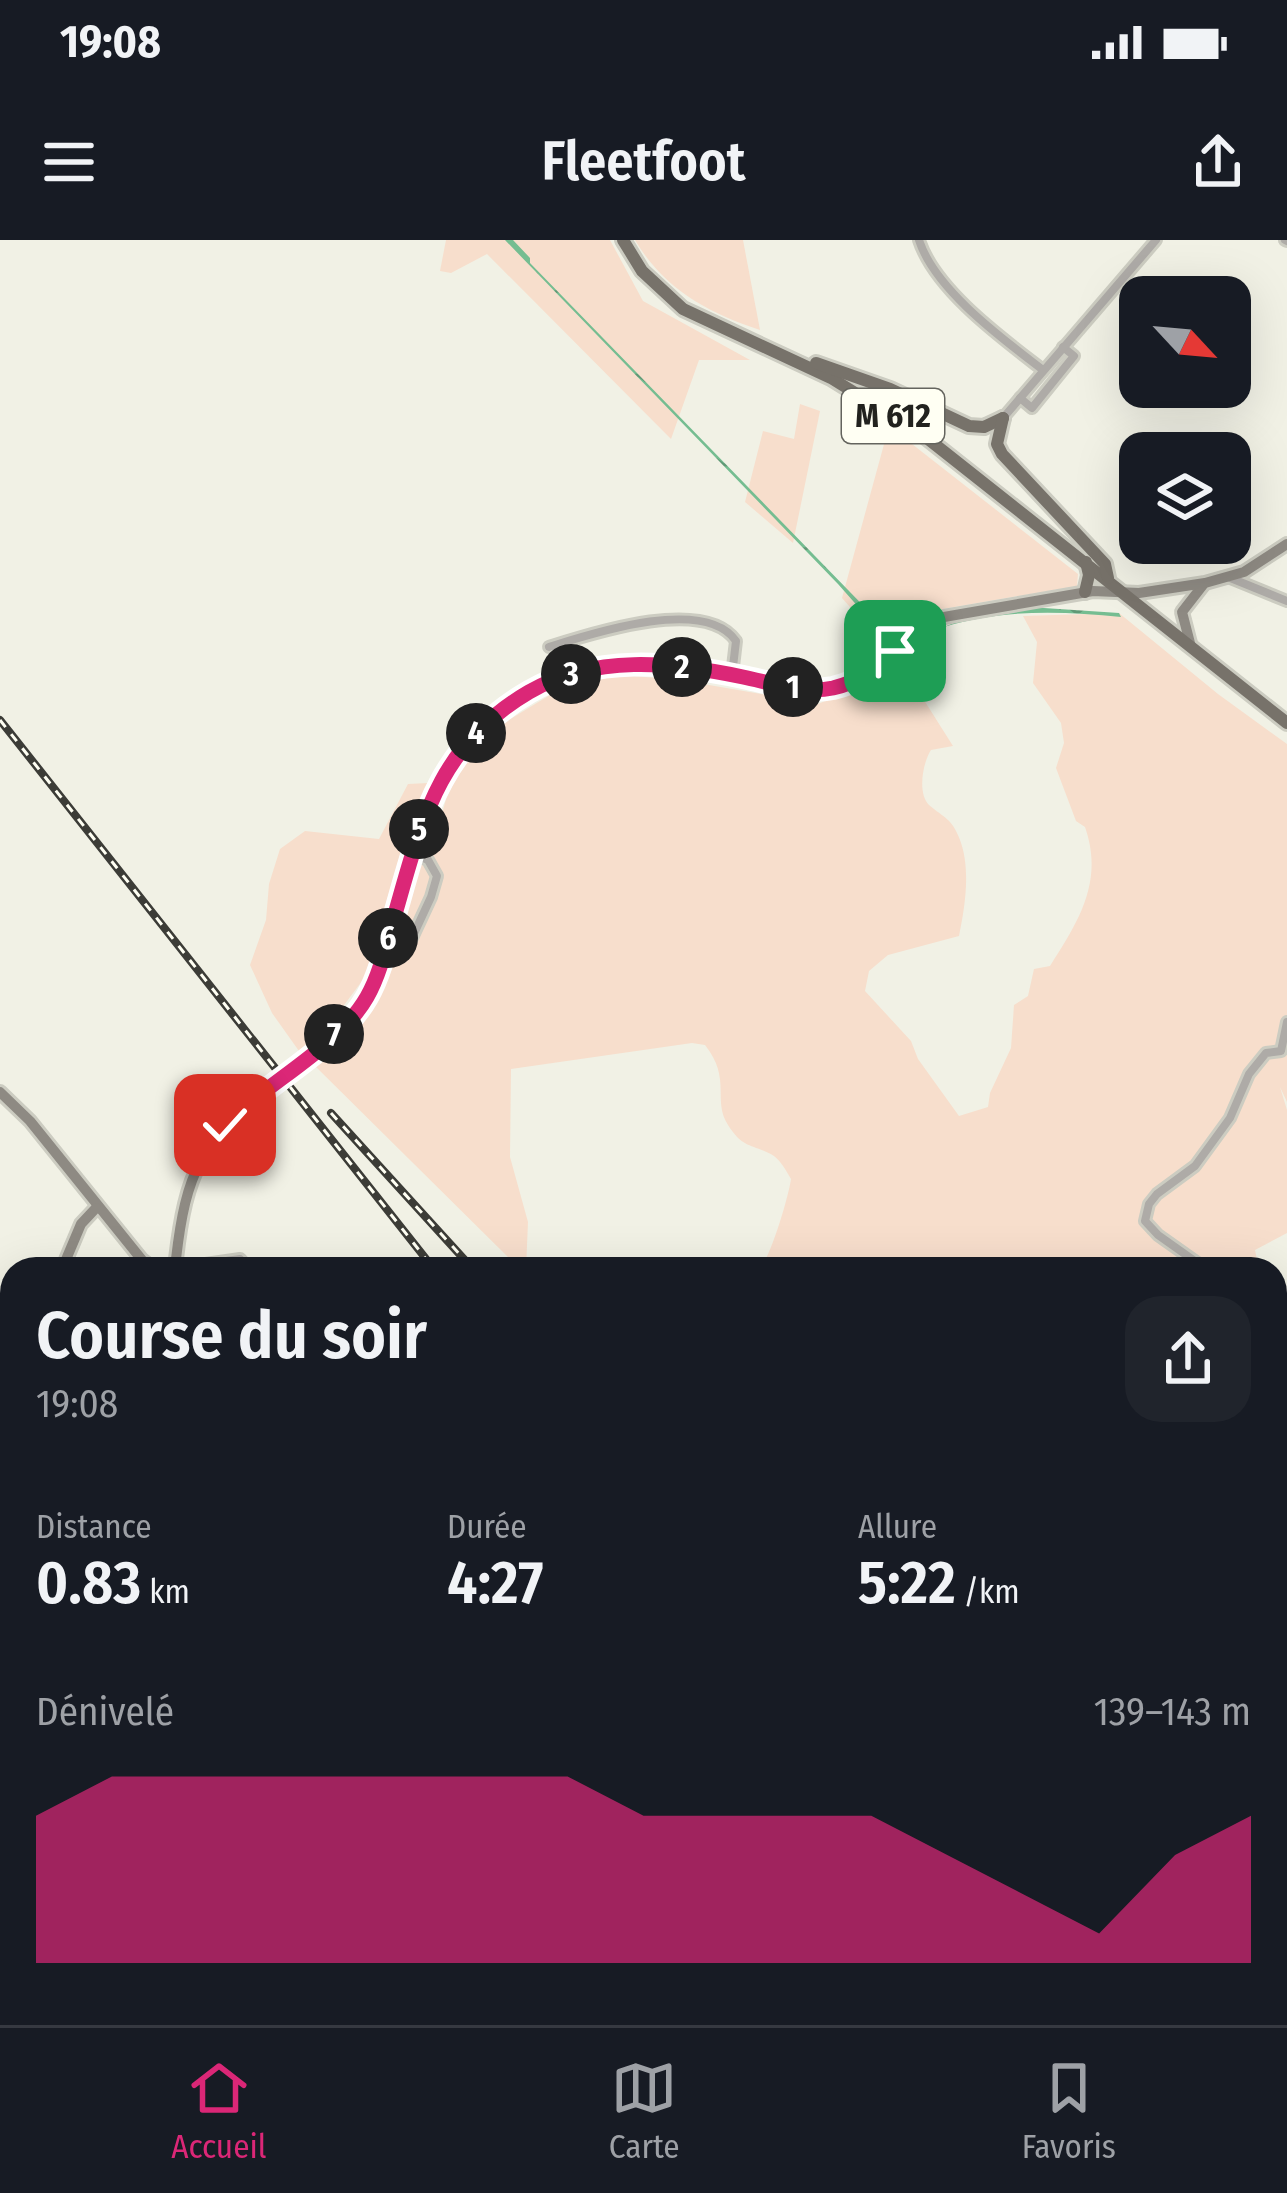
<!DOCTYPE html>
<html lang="fr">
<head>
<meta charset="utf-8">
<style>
	body { margin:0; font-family:"Fira Sans Condensed",sans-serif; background:#20242c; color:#f1f3f6; height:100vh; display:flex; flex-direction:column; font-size:45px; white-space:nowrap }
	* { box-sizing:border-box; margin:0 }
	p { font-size:39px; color:#9ea1a6 }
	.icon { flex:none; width:66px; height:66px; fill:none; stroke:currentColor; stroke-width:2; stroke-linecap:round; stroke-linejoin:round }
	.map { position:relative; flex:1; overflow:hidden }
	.drawer { position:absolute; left:0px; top:1017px; width:1287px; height:768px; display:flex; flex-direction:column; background:#171b24; border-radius:36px 36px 0 0; box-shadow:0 12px 48px #0002 }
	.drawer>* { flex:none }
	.needle { width:78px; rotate:116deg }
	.fabs { position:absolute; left:1119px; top:36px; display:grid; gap:24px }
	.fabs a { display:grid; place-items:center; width:132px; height:132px; border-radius:24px; background:#171b24; box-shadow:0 12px 48px #0002; font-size:60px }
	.pin { position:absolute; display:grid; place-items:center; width:102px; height:102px; color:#fff; margin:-51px; border-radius:24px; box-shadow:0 6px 18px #0006 }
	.km { position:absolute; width:60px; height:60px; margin:-30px; border-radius:50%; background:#222; color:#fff; font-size:33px; line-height:60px; text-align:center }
	.round { display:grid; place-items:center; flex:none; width:126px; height:126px; border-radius:36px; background:#20242c }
	.head { display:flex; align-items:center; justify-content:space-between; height:204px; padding:0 36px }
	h1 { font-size:66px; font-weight:600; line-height:90px }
	.stats { display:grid; grid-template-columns:repeat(3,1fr); gap:18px; height:204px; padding:12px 36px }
	.stats div { display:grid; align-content:center }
	.stats b { font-size:60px; font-weight:600 }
	.stats small { font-size:33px; font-weight:400 }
	.stats p { font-size:33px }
	.chart { height:336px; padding:24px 36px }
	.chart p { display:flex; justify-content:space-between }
	.chart svg { width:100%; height:216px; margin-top:12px; fill:#db2777; opacity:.7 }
	.status { display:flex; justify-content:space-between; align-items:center; height:84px; padding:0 60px; background:#171b24; direction:ltr }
	.status svg { height:33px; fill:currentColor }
	header { display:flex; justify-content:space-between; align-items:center; height:156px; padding:0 36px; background:#171b24; font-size:54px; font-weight:600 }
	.tab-bar { display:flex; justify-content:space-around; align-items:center; height:168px; border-top:3px solid #363941; background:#171b24; font-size:33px; color:#9ea1a6 }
	.tab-bar a { display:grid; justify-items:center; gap:6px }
	.tab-bar .active { color:#db2777 }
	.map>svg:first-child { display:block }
	.grass { fill:#f7decc }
	.water { fill:url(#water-ripples) }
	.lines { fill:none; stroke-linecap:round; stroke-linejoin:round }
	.stream { stroke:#75bd91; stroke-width:3 }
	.street-casing { stroke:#ccccc1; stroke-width:14 }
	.secondary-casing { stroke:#ccccc1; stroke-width:16 }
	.primary-casing { stroke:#ccccc1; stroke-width:18 }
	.street { stroke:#aeaba7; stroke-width:8 }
	.secondary { stroke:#8e8a83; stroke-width:10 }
	.primary { stroke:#77726a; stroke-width:12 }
	.rail-casing { stroke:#3c3c37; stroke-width:8 }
	.rail { stroke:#fffff3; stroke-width:3; stroke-dasharray:9; stroke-linecap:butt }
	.secondary-bridge-casing { stroke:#ccccc1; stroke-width:16; stroke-linecap:butt }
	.secondary-bridge { stroke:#8e8a83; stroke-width:10 }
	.route-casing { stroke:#fff; stroke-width:24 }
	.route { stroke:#db2777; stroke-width:15 }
	.labels { text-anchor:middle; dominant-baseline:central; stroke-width:12; stroke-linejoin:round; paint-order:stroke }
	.shield { fill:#fffff3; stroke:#64645e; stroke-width:3 }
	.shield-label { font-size:33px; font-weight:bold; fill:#22221e }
</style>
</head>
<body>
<div class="status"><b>19:08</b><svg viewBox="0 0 49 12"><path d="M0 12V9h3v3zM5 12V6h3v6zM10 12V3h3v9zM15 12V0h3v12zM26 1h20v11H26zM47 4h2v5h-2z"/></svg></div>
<header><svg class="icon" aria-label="menu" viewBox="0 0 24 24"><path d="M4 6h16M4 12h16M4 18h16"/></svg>Fleetfoot<svg class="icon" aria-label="share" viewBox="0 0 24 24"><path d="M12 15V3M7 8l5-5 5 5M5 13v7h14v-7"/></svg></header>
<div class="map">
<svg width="1287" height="1785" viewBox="0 0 1287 1785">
	<defs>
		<pattern id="water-ripples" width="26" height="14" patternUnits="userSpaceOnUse" patternTransform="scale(3)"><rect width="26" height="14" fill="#75bd91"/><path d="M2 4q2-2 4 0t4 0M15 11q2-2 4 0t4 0" fill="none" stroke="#609976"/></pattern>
	</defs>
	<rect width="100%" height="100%" fill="#f1f1e5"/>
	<g class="grass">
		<path d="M446 0H610L643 61 750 120H699L671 199 487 14 451 33 440 31Z"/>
		<path d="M635 0H743L760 90C708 73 664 49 635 0Z"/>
		<path d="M800 164 820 171 793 303 745 262 763 191 794 199Z"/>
		<path d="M889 186 1078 334 1077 346 931 371 886 408 842 358Z"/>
		<path d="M1119 373 1218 454 1287 504V862L1280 847 1287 870V993L1255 1010 1259 1029H1211L1168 999 1203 1029H760C771 1015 788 959 791 939 787 932 781 921 774 916 752 903 744 910 728 885 712 860 732 839 705 805L692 803 511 829 510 917 528 982 526 1029H520L313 824 362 783 384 742 416 627 432 611 446 559 464 522 494 489 563 447 622 435 680 440 818 464 853 449 898 419 953 506 931 510C923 522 917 553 929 565 944 578 952 578 960 600 971 629 965 667 959 696L888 715 869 731 865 751 911 801 918 819 959 876 988 867 990 853 1011 808 1014 765 1028 756 1034 729 1050 726C1079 681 1104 641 1085 587L1076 581 1056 528 1064 503 1061 483 1033 443 1037 402 1023 376Z"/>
		<path d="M428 543 400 615 365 737 333 780 299 811 272 773 250 725 266 680 269 644 280 609 305 591 379 599 408 544Z"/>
		<path d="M1287 1054V1509L1275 1511V1060Z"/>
		<path d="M464 1773H564L565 1785H472Z"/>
		<path d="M771 1773H867L872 1785H715L771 1778Z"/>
	</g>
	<g class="water">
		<path d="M505 0H513L530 18V23L885 388 894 389 886 393 891 404 838 344Z"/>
		<path d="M1029 367 1119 373 1121 377C1061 371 1002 369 944 387L971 376Z"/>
	</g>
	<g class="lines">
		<g class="stream">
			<path d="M1275 1612 1287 1609"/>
			<path d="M57 1785 146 1773"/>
		</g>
		<defs>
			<g id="street">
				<path d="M919 0C935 50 1003 99 1043 130"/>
				<path d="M1285 0 1287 1"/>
				<path d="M1020 158 1032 168 1074 116 1063 107"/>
				<path d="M1003 178 1156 0"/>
				<path d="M1228 337 1287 361"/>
				<path d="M549 407C593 393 705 356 736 401L732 435"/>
				<path d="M411 700 431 657 437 636 428 620 412 613"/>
				<path d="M185 1027 240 1019 249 1029"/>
				<path d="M1206 1029 1158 995 1145 981 1149 964 1157 954 1195 926 1230 878 1249 834 1266 813 1281 811 1287 782"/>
				<path d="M1275 1088 1287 1104"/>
				<path d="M0 1627 12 1624"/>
			</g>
			<g id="secondary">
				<path d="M1191 407 1182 372 1203 345"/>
				<path d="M298 823 348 782 369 755 423 575 443 536 479 489 538 447 581 431 641 424 714 431 804 449 830 448 867 435 912 396 944 377 1093 351 1139 353 1205 343 1244 332 1287 304"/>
				<path d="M0 852 30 881 142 1020 150 1026 167 1027"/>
				<path d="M176 1019C186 932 201 902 270 846"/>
				<path d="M62 1029 81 984 96 968"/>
				<path d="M0 1330 12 1266"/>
				<path d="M455 1773 463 1785"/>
			</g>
			<g id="primary">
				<path d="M623 0 642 31 683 69 831 138 923 195 1287 483"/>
				<path d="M816 123 890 149 969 186 984 187 1003 178"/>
				<path d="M1003 178 997 204 1002 214 1105 324 1108 338"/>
				<path d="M1085 352 1089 335 1086 322"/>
			</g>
		</defs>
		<use href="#street" class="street-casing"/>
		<use href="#secondary" class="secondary-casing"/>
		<use href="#primary" class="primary-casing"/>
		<use href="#street" class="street"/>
		<use href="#secondary" class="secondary"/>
		<use href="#primary" class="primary"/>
		<defs>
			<g id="rail">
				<path d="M0 480 434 1029"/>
				<path d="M331 873 473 1029"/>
				<path d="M942 1773 948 1785"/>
				<path d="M966 1773 972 1785"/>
				<path d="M1015 1773 1024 1785"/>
			</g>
		</defs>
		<use href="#rail" class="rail-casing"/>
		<use href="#rail" class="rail"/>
		<defs>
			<path id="secondary-bridge" d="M270 846 298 823"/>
		</defs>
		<use href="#secondary-bridge" class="secondary-bridge-casing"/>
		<use href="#secondary-bridge" class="secondary-bridge"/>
	</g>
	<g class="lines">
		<defs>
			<path id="route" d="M225 885C267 842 338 808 367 757 379 736 385 711 391 688 420 590 433 508 529 452 594 414 672 422 743 437 772 443 803 454 833 448 859 442 875 428 895 411"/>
		</defs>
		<use href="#route" class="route-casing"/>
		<use href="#route" class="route"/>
	</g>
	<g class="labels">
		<rect class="shield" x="842" y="149" width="102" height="54" rx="9"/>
		<g class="shield-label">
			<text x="893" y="176">M 612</text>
		</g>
	</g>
</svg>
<div class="fabs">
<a><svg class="needle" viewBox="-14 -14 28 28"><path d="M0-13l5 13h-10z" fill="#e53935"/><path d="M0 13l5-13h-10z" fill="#9ea1a6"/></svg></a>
<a><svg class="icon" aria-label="layers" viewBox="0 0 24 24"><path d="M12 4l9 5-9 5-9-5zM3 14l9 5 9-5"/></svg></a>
</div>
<div class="pin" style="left:895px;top:411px;background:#1e9e55"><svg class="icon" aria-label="arrive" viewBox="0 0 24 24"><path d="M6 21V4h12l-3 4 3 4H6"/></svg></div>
<div class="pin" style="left:225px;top:885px;background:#d93025"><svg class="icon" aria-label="check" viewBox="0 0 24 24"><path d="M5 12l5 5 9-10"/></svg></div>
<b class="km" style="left:793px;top:447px">1</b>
<b class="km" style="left:682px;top:427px">2</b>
<b class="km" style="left:571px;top:434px">3</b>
<b class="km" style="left:476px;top:493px">4</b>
<b class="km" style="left:419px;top:589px">5</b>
<b class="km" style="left:388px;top:698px">6</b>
<b class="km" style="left:334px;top:794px">7</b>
<section class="drawer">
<div class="head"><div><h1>Course du soir</h1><p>19:08</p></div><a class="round"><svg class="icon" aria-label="share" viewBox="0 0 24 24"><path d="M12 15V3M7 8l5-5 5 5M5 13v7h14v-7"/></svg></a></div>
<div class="stats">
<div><p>Distance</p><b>0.83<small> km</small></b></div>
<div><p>Durée</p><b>4:27</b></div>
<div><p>Allure</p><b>5:22<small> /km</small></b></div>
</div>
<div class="chart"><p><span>Dénivelé</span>139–143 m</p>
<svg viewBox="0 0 160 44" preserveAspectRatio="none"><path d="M0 44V14L10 6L20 6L30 6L40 6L50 6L60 6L70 6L80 14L90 14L100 14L110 14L120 22L130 30L140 38L150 22L160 14V44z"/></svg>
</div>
</section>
</div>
<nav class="tab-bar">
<a class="active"><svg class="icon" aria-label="home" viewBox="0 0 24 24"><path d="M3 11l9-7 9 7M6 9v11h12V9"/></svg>Accueil</a>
<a><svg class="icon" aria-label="map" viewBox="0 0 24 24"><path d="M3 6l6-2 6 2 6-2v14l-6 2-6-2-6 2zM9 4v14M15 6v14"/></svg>Carte</a>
<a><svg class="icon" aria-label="saved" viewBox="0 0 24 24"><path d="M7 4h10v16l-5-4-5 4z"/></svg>Favoris</a>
</nav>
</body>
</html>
